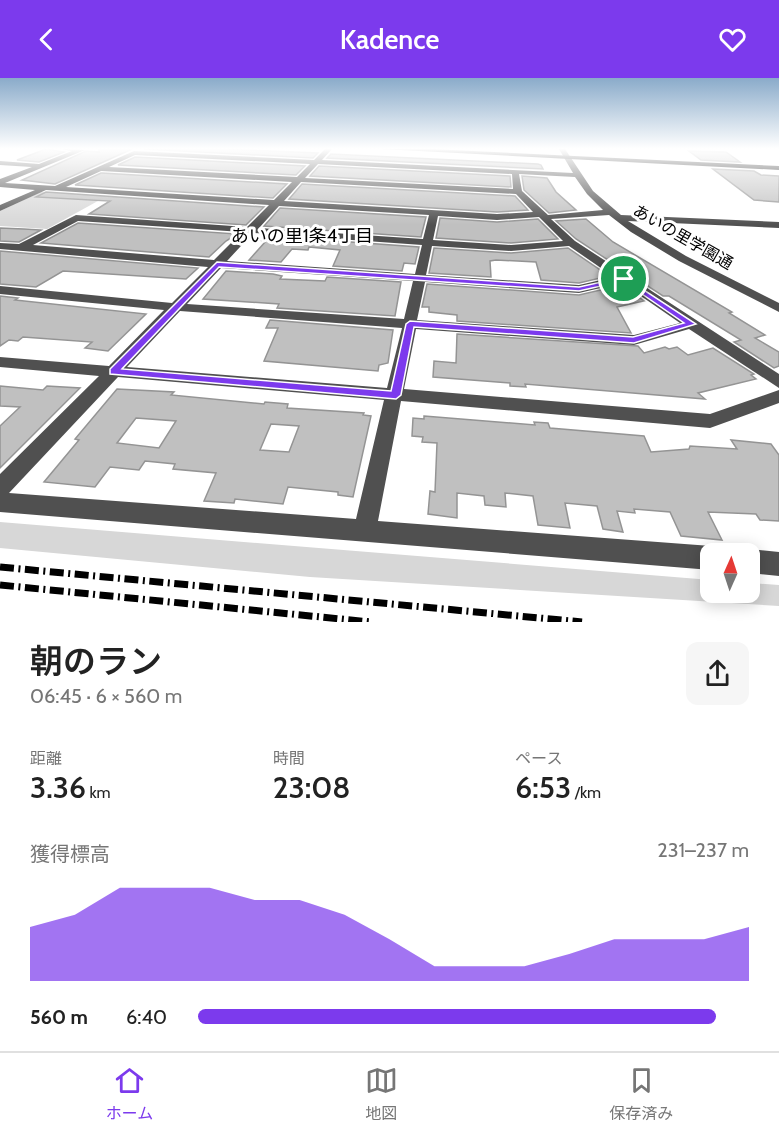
<!DOCTYPE html>
<html lang="ja">
<head>
<meta charset="utf-8">
<style>
	body { margin:0; font-family:Cabin,"Noto Sans JP",sans-serif; background:#f6f6f6; color:#222; height:100vh; display:flex; flex-direction:column; font-size:22px; white-space:nowrap }
	* { box-sizing:border-box; margin:0 }
	p { font-size:20px; color:#767676 }
	.icon { flex:none; width:33px; height:33px; fill:none; stroke:currentColor; stroke-width:2; stroke-linecap:round; stroke-linejoin:round }
	.map { position:relative; height:544px; overflow:hidden }
	.sheet { display:flex; flex-direction:column; background:#fff; flex:1 }
	.sheet>* { flex:none }
	.needle { width:39px; rotate:3deg }
	.controls { position:absolute; left:700px; top:465px; display:grid; gap:12px }
	.controls a { display:grid; place-items:center; width:60px; height:60px; border-radius:12px; background:#fff; box-shadow:0 3px 15px #0003; font-size:30px }
	.pin { position:absolute; display:grid; place-items:center; width:51px; height:51px; color:#fff; margin:-26px; border:3px solid #fff; border-radius:50%; box-shadow:0 2px 6px #0007 }
	.round { display:grid; place-items:center; flex:none; width:63px; height:63px; border-radius:12px; background:#f6f6f6 }
	.summary { display:flex; align-items:center; justify-content:space-between; height:102px; padding:0 30px }
	h1 { font-size:33px; font-weight:600; line-height:45px }
	.stats { display:grid; grid-template-columns:repeat(3,1fr); gap:9px; height:102px; padding:6px 30px }
	.stats div { display:grid; align-content:center }
	.stats b { font-size:30px; font-weight:600 }
	.stats small { font-size:16px; font-weight:400 }
	.stats p { font-size:16px }
	.chart { height:168px; padding:12px 30px }
	.chart p { display:flex; justify-content:space-between }
	.chart svg { width:100%; height:108px; margin-top:6px; fill:#7c3aed; opacity:.7 }
	ul { padding:0 30px; list-style:none; font-size:20px }
	li { display:grid; grid-template-columns:96px 72px 1fr; align-items:center; height:45px }
	li i { height:15px; border-radius:8px; background:#7c3aed }
	header { display:flex; justify-content:space-between; align-items:center; height:78px; padding:0 30px; background:#7c3aed; color:#fff; font-size:27px; font-weight:600 }
	.tabs { display:flex; justify-content:space-around; align-items:center; height:84px; border-top:2px solid #e0e0e0; background:#fff; font-size:16px; color:#767676 }
	.tabs a { display:grid; justify-items:center; gap:3px }
	.tabs .selected { color:#7c3aed }
	.map>svg:first-child { display:block }
	.green { fill:#d7d7d7 }
	.building { fill:#c0c0c0; stroke:#949494; stroke-width:1.5; fill-rule:evenodd }
	.lines { fill:none; stroke-linecap:round; stroke-linejoin:round }
	.minor { fill:#505050; fill-rule:evenodd }
	.major { fill:#000; fill-rule:evenodd }
	.rail { stroke:#000; stroke-width:7; stroke-dasharray:14 4.5 2 4.5; stroke-linecap:butt }
	.route { fill:#7c3aed; stroke:#fff; stroke-width:1.5; fill-rule:evenodd }
	.labels { text-anchor:middle; dominant-baseline:central; stroke-width:6; stroke-linejoin:round; paint-order:stroke }
	.far-street-label { font-size:16px; fill:#000; stroke:#fff }
	.far-neighbourhood-label { font-size:18px; fill:#000; stroke:#fff }
</style>
</head>
<body>
<header><svg class="icon" aria-label="back" viewBox="0 0 24 24"><path d="M15 5l-7 7 7 7"/></svg>Kadence<svg class="icon" aria-label="heart" viewBox="0 0 24 24"><path d="M12 20l-8-8c-3-5 5-10 8-4 3-6 11-1 8 4z"/></svg></header>
<div class="map">
<svg width="779" height="544" viewBox="0 0 779 544">
	<rect width="100%" height="100%" fill="#fff"/>
	<g class="green">
		<path d="M41 114 107 118 47 151 0 148V133Z"/>
		<path d="M0 444 711 502V514H750V505L779 507V528L310 499 0 470Z"/>
	</g>
	<g class="building">
		<path d="M46 71 64 74 39 84 17 82Z"/>
		<path d="M99 71H132L55 106 22 102 86 73 99 74Z"/>
		<path d="M144 71H225L318 75 313 80Z"/>
		<path d="M689 73 726 74 740 84 701 82Z"/>
		<path d="M331 76 538 86 541 87 543 91 327 80Z"/>
		<path d="M135 79 305 88 296 97 118 87Z"/>
		<path d="M319 88 510 98 511 109 310 98Z"/>
		<path d="M713 91 754 93 761 97 779 98V124L754 122Z"/>
		<path d="M101 95H102L287 106 273 120 75 107Z"/>
		<path d="M522 98 547 100 556 114 576 132 549 135 524 112Z"/>
		<path d="M302 106 515 118 528 132 497 134 289 121Z"/>
		<path d="M46 114 264 129 246 147 89 136 110 123 36 119Z"/>
		<path d="M280 130 426 139 421 159 264 148Z"/>
		<path d="M440 140 497 144 538 141 558 161 511 165 436 160Z"/>
		<path d="M586 141 613 164 732 234 729 235 765 257 755 260 779 274V288L774 290 734 264 741 262 669 218H663L576 161 556 143Z"/>
		<path d="M78 145 237 156 226 163 209 179 41 165Z"/>
		<path d="M0 150 24 151 41 152 19 164 0 163Z"/>
		<path d="M254 157 419 169 415 186 404 185 402 193 333 188 340 172 309 169 308 172 292 171 281 184 249 182 266 163 250 161Z"/>
		<path d="M434 170 511 175 568 170 609 198 579 205 541 202 536 184 496 182 490 183 491 199 429 195Z"/>
		<path d="M0 173 198 190 186 201 63 193 36 209 0 206Z"/>
		<path d="M226 193 273 196 282 198 280 201 325 203 327 199 401 204 395 238 277 230 279 226 203 221Z"/>
		<path d="M427 206 579 217 622 207 644 223 617 229 631 255 457 243V237L429 234V229H422Z"/>
		<path d="M0 218 18 220 15 222 146 236 108 273 85 270 92 264 23 259 18 263 9 262 0 268Z"/>
		<path d="M270 242 393 252 388 285 379 287 378 293 264 283 278 250H266Z"/>
		<path d="M457 256 638 268 644 275 665 269 669 271 677 269 688 277 713 270 754 296 751 297 756 301 698 315 705 321 525 306 526 309 510 308V305L433 299 434 283 456 285Z"/>
		<path d="M0 308 43 312 47 308 80 310 0 390V348L20 329 0 328Z"/>
		<path d="M117 311 174 314 171 317 264 326 265 324 288 326 287 330 364 335 363 337 371 338 353 419 338 417V414L288 409 283 426 235 421 234 425 204 423 216 395 173 391 175 386 145 383 139 392 110 389 95 409 44 404 79 362 75 361ZM136 340 176 343 159 370 117 365ZM271 346 299 348 289 374 260 372Z"/>
		<path d="M424 338 535 347 534 344 548 345 550 350 644 358 651 374 689 371 690 368 737 371 731 362 771 366 779 377V443L760 442 756 436 708 434 722 462 681 458 670 434 634 431 635 435 617 433 623 454 603 451 597 428 565 425 570 450 538 447 533 418 505 415 506 429 485 427 484 418 457 415V440L428 436 430 413 435 414 437 365 422 364 423 359 412 358 413 340 424 341Z"/>
	</g>
	<g class="lines">
		<g class="minor">
			<path d="M61 71 85 72 5 105 55 108 134 73 314 82 325 71H332L322 82 573 95 559 71H565L593 113 621 137 779 144V150L628 143 686 178 779 225V234L679 183 631 154 609 137 551 141 575 163 779 296V310L689 251 634 267 416 251 404 311 710 336 779 312V325L710 350 401 323 378 443 711 468 719 472 721 476H711V492L0 434V396L99 298 0 289V279L109 288 164 232 0 216V208L172 225 208 189 0 171V165L19 166 76 137 247 149 269 127 46 112 0 133V127L35 112 0 109V101L32 89 0 87V83L39 86 72 73ZM135 77 310 86 297 99 109 89ZM318 86 512 96 513 111 305 100ZM101 93H102L292 104 274 122 66 109ZM519 96 575 99 587 116 603 132 548 137 522 113ZM301 104 516 116 533 134 497 136 284 123ZM279 128 429 137 423 161 259 150ZM438 138 497 142 539 139 563 163 511 167 433 162ZM78 143 242 154 214 182 33 167ZM253 155 422 167 415 196 227 183ZM432 168 511 173 569 168 614 199 579 207 426 197ZM221 190 413 203 404 241 187 226ZM425 204 579 215 622 205 680 245 634 257 417 242ZM180 233 402 250 387 310 127 289ZM118 299 384 322 356 441 9 415Z"/>
			<path d="M750 471 779 474V498L750 495V476H741Z"/>
		</g>
		<path class="major" d="M381 71H431L779 88V92Z"/>
		<g class="rail">
			<path d="M0 489 582 544"/>
			<path d="M0 507 371 544"/>
		</g>
	</g>
	<linearGradient id="sky" x2="0" y2="1"><stop stop-color="#8aabca"/><stop offset="0.48" stop-color="#fff"/><stop offset="1" stop-color="#fff" stop-opacity="0"/></linearGradient>
	<rect width="779" height="147" fill="url(#sky)"/>
	<path class="route" d="M217 184 579 209 624 199 696 246 634 265 414 249 401 317 396 321 110 296V291ZM219 189 579 213 623 203 684 245 633 259 410 243 406 246 391 313 122 291Z"/>
	<g class="labels">
		<g class="far-street-label">
			<text transform="translate(683 159) rotate(30)">あいの里学園通</text>
		</g>
		<g class="far-neighbourhood-label">
			<text x="302" y="158">あいの里1条4丁目</text>
		</g>
	</g>
</svg>
<div class="controls">
<a><svg class="needle" viewBox="-14 -14 28 28"><path d="M0-13l5 13h-10z" fill="#e53935"/><path d="M0 13l5-13h-10z" fill="#767676"/></svg></a>
</div>
<div class="pin" style="left:624px;top:201px;background:#1e9e55"><svg class="icon" aria-label="arrive" viewBox="0 0 24 24"><path d="M6 21V4h12l-3 4 3 4H6"/></svg></div>
</div>
<section class="sheet">
<div class="summary"><div><h1>朝のラン</h1><p>06:45 · 6 × 560 m</p></div><a class="round"><svg class="icon" aria-label="share" viewBox="0 0 24 24"><path d="M12 15V3M7 8l5-5 5 5M5 13v7h14v-7"/></svg></a></div>
<div class="stats">
<div><p>距離</p><b>3.36<small> km</small></b></div>
<div><p>時間</p><b>23:08</b></div>
<div><p>ペース</p><b>6:53<small> /km</small></b></div>
</div>
<div class="chart"><p><span>獲得標高</span>231–237 m</p>
<svg viewBox="0 0 160 44" preserveAspectRatio="none"><path d="M0 44V22L10 17L20 6L30 6L40 6L50 11L60 11L70 17L80 27L90 38L100 38L110 38L120 33L130 27L140 27L150 27L160 22V44z"/></svg>
</div>
<ul>
<li><b>560 m</b>6:40<i style="width:94%"></i></li>
</ul>
</section>
<nav class="tabs">
<a class="selected"><svg class="icon" aria-label="home" viewBox="0 0 24 24"><path d="M3 11l9-7 9 7M6 9v11h12V9"/></svg>ホーム</a>
<a><svg class="icon" aria-label="map" viewBox="0 0 24 24"><path d="M3 6l6-2 6 2 6-2v14l-6 2-6-2-6 2zM9 4v14M15 6v14"/></svg>地図</a>
<a><svg class="icon" aria-label="saved" viewBox="0 0 24 24"><path d="M7 4h10v16l-5-4-5 4z"/></svg>保存済み</a>
</nav>
</body>
</html>
